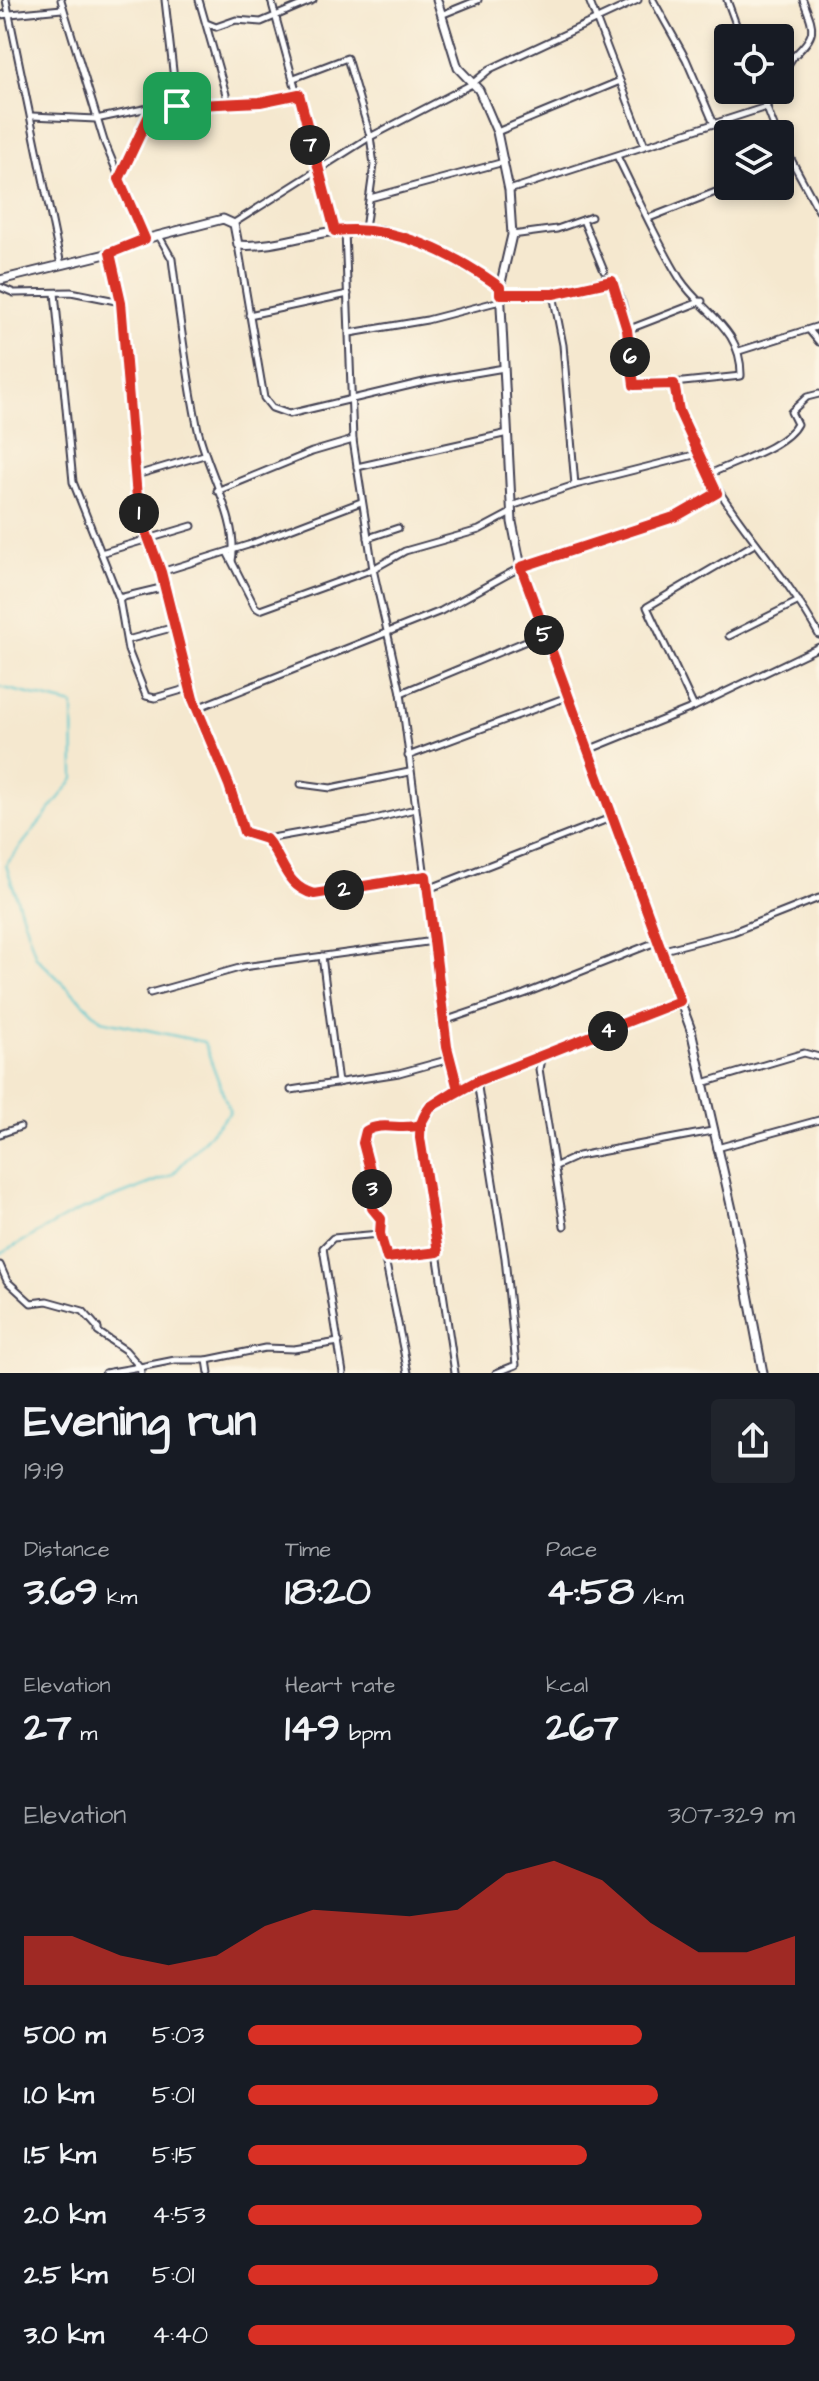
<!DOCTYPE html>
<html lang="en">
<head>
<meta charset="utf-8">
<style>
	body { margin:0; font-family:"Architects Daughter",sans-serif; background:#20242c; color:#f1f3f6; height:100vh; display:flex; flex-direction:column; font-size:30px; white-space:nowrap }
	* { box-sizing:border-box; margin:0 }
	p { font-size:26px; color:#9ea1a6 }
	.icon { flex:none; width:44px; height:44px; fill:none; stroke:currentColor; stroke-width:2; stroke-linecap:round; stroke-linejoin:round }
	.map { position:relative; height:1373px; overflow:hidden }
	.sheet { display:flex; flex-direction:column; background:#171b24; flex:1 }
	.sheet>* { flex:none }
	.controls { position:absolute; left:714px; top:24px; display:grid; gap:16px }
	.controls a { display:grid; place-items:center; width:80px; height:80px; border-radius:8px; background:#171b24; box-shadow:0 4px 12px #0003; font-size:40px }
	.pin { position:absolute; display:grid; place-items:center; width:68px; height:68px; color:#fff; margin:-34px; border-radius:16px; box-shadow:0 4px 12px #0006 }
	.km { position:absolute; width:40px; height:40px; margin:-20px; border-radius:50%; background:#222; color:#fff; font-size:22px; line-height:40px; text-align:center }
	.round { display:grid; place-items:center; flex:none; width:84px; height:84px; border-radius:8px; background:#20242c }
	.head { display:flex; align-items:center; justify-content:space-between; height:136px; padding:0 24px }
	h1 { font-size:44px; font-weight:700; line-height:60px }
	.metrics { display:grid; grid-template-columns:repeat(3,1fr); gap:12px; height:136px; padding:8px 24px }
	.metrics div { display:grid; align-content:center }
	.metrics b { font-size:40px; font-weight:700 }
	.metrics small { font-size:22px; font-weight:400 }
	.metrics p { font-size:22px }
	.chart { height:224px; padding:16px 24px }
	.chart p { display:flex; justify-content:space-between }
	.chart svg { width:100%; height:144px; margin-top:8px; fill:#d93025; opacity:.7 }
	ul { padding:0 24px; list-style:none; font-size:26px }
	li { display:grid; grid-template-columns:128px 96px 1fr; align-items:center; height:60px }
	li i { height:20px; border-radius:10px; background:#d93025 }
	.map>svg:first-child { display:block }
	.lines { fill:none; stroke-linecap:round; stroke-linejoin:round }
	.stream { stroke:#5ac7cf; stroke-width:2 }
	.street-casing { stroke:#424051; stroke-width:9 }
	.secondary-casing { stroke:#424051; stroke-width:11 }
	.street { stroke:#fff; stroke-width:5 }
	.secondary { stroke:#fff; stroke-width:7 }
	.route-casing { stroke:#fff; stroke-width:16 }
	.route { stroke:#d93025; stroke-width:10 }
</style>
</head>
<body>
<div class="map">
<svg width="819" height="1373" viewBox="0 0 819 1373">
	<rect width="100%" height="100%" fill="#fcf5e5"/>
	<filter id="ink" filterUnits="userSpaceOnUse"><feTurbulence type="fractalNoise" baseFrequency=".0125" numOctaves="2"/><feDisplacementMap in="SourceGraphic" scale="16" xChannelSelector="R" yChannelSelector="G"/><feConvolveMatrix kernelMatrix="1 2 1 2 8 2 1 2 1" color-interpolation-filters="sRGB"/></filter>
	<filter id="wash" filterUnits="userSpaceOnUse"><feTurbulence type="fractalNoise" baseFrequency=".006" numOctaves="4" result="noise"/><feDisplacementMap in="SourceGraphic" scale="32" xChannelSelector="R" yChannelSelector="G"/><feGaussianBlur stdDeviation="1.8" result="paint"/><feColorMatrix in="noise" values="0 0 0 0 0 0 0 0 0 0 0 0 0 0 0 0 0 1.4 0 .05"/><feComposite in="paint" operator="in"/></filter>
	<g filter="url(#wash)">
		<rect width="100%" height="100%" fill="#f5e8cf"/>
		<g class="lines">
			<path class="stream" d="M0 687 73 705 74 779 6 865 36 957 101 1020 204 1042 230 1112 172 1175 74 1213 0 1254"/>
		</g>
	</g>
	<g filter="url(#ink)">
		<g class="lines">
			<defs>
				<g id="street">
					<path d="M6 0 61 265"/>
					<path d="M61 0 104 141 145 239"/>
					<path d="M165 0 177 106"/>
					<path d="M199 0 229 105"/>
					<path d="M271 0 335 231"/>
					<path d="M589 0 645 146"/>
					<path d="M653 0 686 59 714 124"/>
					<path d="M727 0 741 38"/>
					<path d="M0 15 62 9"/>
					<path d="M441 15 478 0"/>
					<path d="M206 23 216 27 236 20 261 22 313 0"/>
					<path d="M294 78 347 58 370 136 374 165 365 229"/>
					<path d="M780 84C784 75 787 62 795 55 818 33 814 29 803 0"/>
					<path d="M760 90 777 134"/>
					<path d="M32 116 96 119 153 107 229 105 299 94"/>
					<path d="M497 132 620 81"/>
					<path d="M780 139 819 211"/>
					<path d="M780 167 791 162"/>
					<path d="M119 178 153 108"/>
					<path d="M509 190 766 107 777 90"/>
					<path d="M370 198 504 162"/>
					<path d="M649 218 731 186"/>
					<path d="M583 220 604 271"/>
					<path d="M234 223 370 137 472 84 490 69 638 0"/>
					<path d="M345 230 353 440 373 569 401 693 447 1047 458 1089"/>
					<path d="M512 235 557 229 591 217"/>
					<path d="M159 236 172 259C179 314 186 370 197 425 205 467 240 521 232 561"/>
					<path d="M238 245 264 398 272 408 289 414 428 381 504 368"/>
					<path d="M110 253 121 302 138 510 161 572 193 699 229 785 244 832 266 839C285 859 283 885 314 894L426 876"/>
					<path d="M0 287 14 293 71 292 121 302"/>
					<path d="M55 293 73 482 119 598 128 650 146 696 155 698 189 688"/>
					<path d="M500 294H553L608 279C631 293 627 362 635 387L741 376C742 327 702 313 680 279 656 240 637 196 617 156"/>
					<path d="M553 294 563 345 575 485"/>
					<path d="M249 315 348 294"/>
					<path d="M627 330 702 301"/>
					<path d="M809 330 819 342"/>
					<path d="M350 333 427 320 500 301"/>
					<path d="M739 351 819 326"/>
					<path d="M674 384C695 491 770 545 819 635"/>
					<path d="M357 467 508 433"/>
					<path d="M708 475C731 463 786 447 797 424L791 412 807 397 819 394"/>
					<path d="M133 476 204 455"/>
					<path d="M217 491 312 452 353 440"/>
					<path d="M511 506 575 485 698 454"/>
					<path d="M368 538 398 528"/>
					<path d="M227 552 255 607 260 610 373 569 405 551 479 530 511 513"/>
					<path d="M101 553 192 526"/>
					<path d="M161 572 248 545 361 502"/>
					<path d="M119 598 165 587"/>
					<path d="M729 636 799 601"/>
					<path d="M127 640 175 627"/>
					<path d="M401 693 543 634"/>
					<path d="M694 707 647 607 756 543"/>
					<path d="M197 708 441 611 521 567 677 516 717 493"/>
					<path d="M588 750 694 707 819 647"/>
					<path d="M408 756 567 697"/>
					<path d="M301 784 331 788 409 772"/>
					<path d="M266 839 367 821 415 809"/>
					<path d="M428 889 613 817"/>
					<path d="M660 951 733 932 819 898"/>
					<path d="M322 956 338 1083"/>
					<path d="M150 993 243 967 434 941"/>
					<path d="M444 1021 524 994 656 942"/>
					<path d="M541 1059 539 1069 564 1226"/>
					<path d="M477 1081 505 1258 516 1365 496 1373"/>
					<path d="M703 1083 804 1053 819 1057"/>
					<path d="M291 1090 399 1073 450 1059"/>
					<path d="M0 1134 20 1127"/>
					<path d="M717 1148 819 1120"/>
					<path d="M556 1166 578 1156 712 1131"/>
					<path d="M387 1258 438 1252"/>
					<path d="M0 1265 7 1281 31 1303 47 1301 83 1311 98 1328V1332L125 1350 140 1367 175 1360H207L265 1348 294 1349 339 1342"/>
					<path d="M207 1360 209 1373"/>
					<path d="M105 1373 140 1367 141 1373"/>
					<path d="M343 1373 323 1248 333 1238 380 1234"/>
					<path d="M408 1373 380 1234 381 1219 372 1208 373 1181 363 1143 366 1131C382 1121 402 1131 420 1125"/>
					<path d="M455 1373 420 1138 425 1114 458 1089 680 1001"/>
				</g>
				<g id="secondary">
					<path d="M437 0 458 68 479 90 497 132 509 190 512 235 500 287 512 522 521 567 691 1030 733 1214 763 1373"/>
					<path d="M0 280 110 253 145 239 223 219 234 224 238 245C270 248 304 235 335 231 394 222 453 254 500 287"/>
				</g>
			</defs>
			<use href="#street" class="street-casing"/>
			<use href="#secondary" class="secondary-casing"/>
			<use href="#street" class="street"/>
			<use href="#secondary" class="secondary"/>
		</g>
	</g>
	<g class="lines" filter="url(#ink)">
		<defs>
			<path id="route" d="M177 106 153 107 119 179 145 239 110 253 121 302 138 510 161 572 193 699 229 785 244 832 266 839C284 859 284 886 314 894L426 876 447 1047 458 1089 430 1107 420 1125C401 1131 382 1121 366 1131L363 1143 373 1181 372 1208 381 1219 380 1234 387 1258 438 1252 420 1138C420 1125 422 1117 430 1107L477 1081 680 1001 521 567 677 516 717 493 679 411 674 384 634 385 627 330 612 281 553 294H500V287C452 253 395 224 335 231L299 94 260 102 177 106"/>
		</defs>
		<use href="#route" class="route-casing"/>
		<use href="#route" class="route"/>
	</g>
</svg>
<div class="controls">
<a><svg class="icon" aria-label="locate" viewBox="0 0 24 24"><circle cx="12" cy="12" r="6"/><path d="M12 2v4M12 18v4M2 12h4M18 12h4"/></svg></a>
<a><svg class="icon" aria-label="layers" viewBox="0 0 24 24"><path d="M12 4l9 5-9 5-9-5zM3 14l9 5 9-5"/></svg></a>
</div>
<div class="pin" style="left:177px;top:106px;background:#1e9e55"><svg class="icon" aria-label="arrive" viewBox="0 0 24 24"><path d="M6 21V4h12l-3 4 3 4H6"/></svg></div>
<b class="km" style="left:139px;top:513px">1</b>
<b class="km" style="left:344px;top:890px">2</b>
<b class="km" style="left:372px;top:1189px">3</b>
<b class="km" style="left:608px;top:1031px">4</b>
<b class="km" style="left:544px;top:635px">5</b>
<b class="km" style="left:630px;top:357px">6</b>
<b class="km" style="left:310px;top:145px">7</b>
</div>
<section class="sheet">
<div class="head"><div><h1>Evening run</h1><p>19:19</p></div><a class="round"><svg class="icon" aria-label="share" viewBox="0 0 24 24"><path d="M12 15V3M7 8l5-5 5 5M5 13v7h14v-7"/></svg></a></div>
<div class="metrics">
<div><p>Distance</p><b>3.69<small> km</small></b></div>
<div><p>Time</p><b>18:20</b></div>
<div><p>Pace</p><b>4:58<small> /km</small></b></div>
</div>
<div class="metrics">
<div><p>Elevation</p><b>27<small> m</small></b></div>
<div><p>Heart rate</p><b>149<small> bpm</small></b></div>
<div><p>kcal</p><b>267</b></div>
</div>
<div class="chart"><p><span>Elevation</span>307–329 m</p>
<svg viewBox="0 0 160 44" preserveAspectRatio="none"><path d="M0 44V29L10 29L20 35L30 38L40 35L50 26L60 21L70 22L80 23L90 21L100 10L110 6L120 12L130 25L140 34L150 34L160 29V44z"/></svg>
</div>
<ul>
<li><b>500 m</b>5:03<i style="width:72%"></i></li>
<li><b>1.0 km</b>5:01<i style="width:75%"></i></li>
<li><b>1.5 km</b>5:15<i style="width:62%"></i></li>
<li><b>2.0 km</b>4:53<i style="width:83%"></i></li>
<li><b>2.5 km</b>5:01<i style="width:75%"></i></li>
<li><b>3.0 km</b>4:40<i style="width:100%"></i></li>
</ul>
</section>
</body>
</html>
